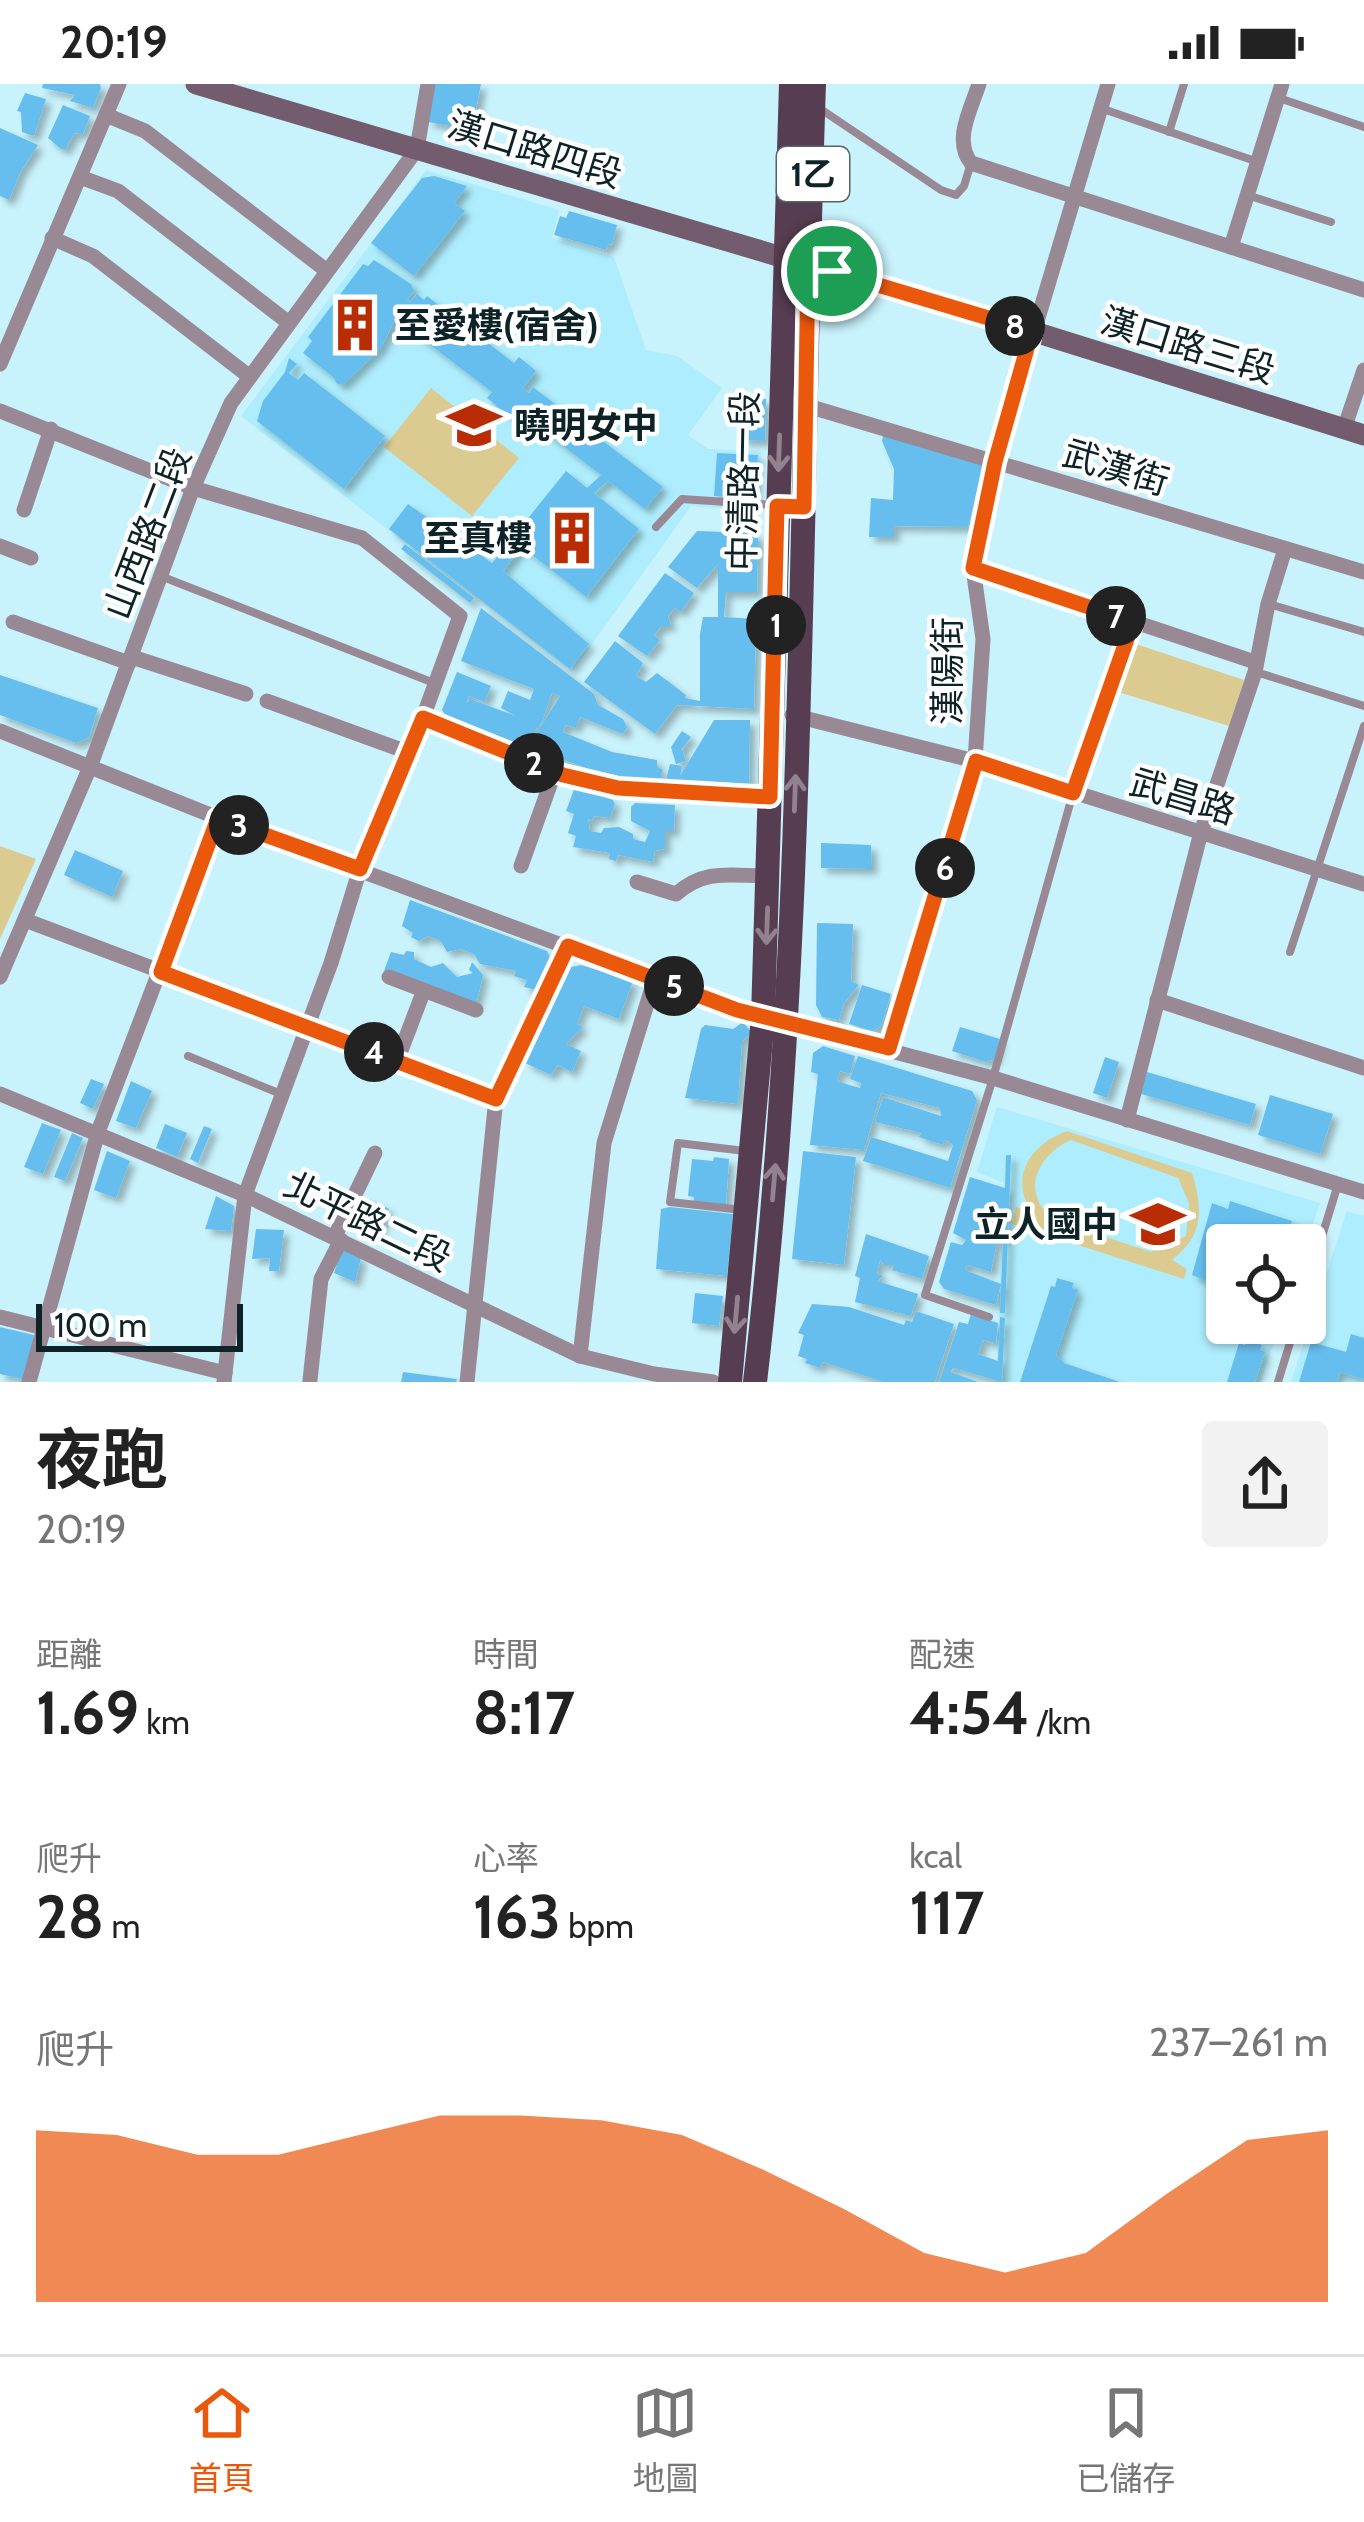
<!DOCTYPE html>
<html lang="zh-TW">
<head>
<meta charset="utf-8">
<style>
	body { margin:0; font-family:Cabin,"Noto Sans TC",sans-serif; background:#f2f2f2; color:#222; height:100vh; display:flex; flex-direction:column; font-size:45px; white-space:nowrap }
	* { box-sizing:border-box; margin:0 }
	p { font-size:39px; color:#767676 }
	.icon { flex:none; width:66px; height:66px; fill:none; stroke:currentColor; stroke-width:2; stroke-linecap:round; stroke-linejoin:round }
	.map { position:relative; height:1298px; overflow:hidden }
	.drawer { display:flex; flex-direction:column; background:#fff; flex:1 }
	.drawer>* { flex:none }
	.controls { position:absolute; left:1206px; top:1140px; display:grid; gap:24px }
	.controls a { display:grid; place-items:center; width:120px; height:120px; border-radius:12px; background:#fff; box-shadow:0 3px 9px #0004; font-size:60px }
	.scale { position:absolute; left:36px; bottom:30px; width:207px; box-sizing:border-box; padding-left:12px; border:6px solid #0e2328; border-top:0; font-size:33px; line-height:42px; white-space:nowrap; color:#0e2328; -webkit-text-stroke:9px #fff; paint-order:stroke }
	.pin { position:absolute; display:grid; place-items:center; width:102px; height:102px; color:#fff; margin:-51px; border:6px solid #fff; border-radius:50%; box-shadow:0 3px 12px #0007 }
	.km { position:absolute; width:60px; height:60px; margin:-30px; border-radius:50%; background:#222; color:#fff; font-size:33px; line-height:60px; text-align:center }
	.round { display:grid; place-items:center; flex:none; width:126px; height:126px; border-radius:12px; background:#f2f2f2 }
	.head { display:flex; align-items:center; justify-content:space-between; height:204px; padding:0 36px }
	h1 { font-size:66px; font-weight:700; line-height:90px }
	.stats { display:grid; grid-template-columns:repeat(3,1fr); gap:18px; height:204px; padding:12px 36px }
	.stats div { display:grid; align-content:center }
	.stats b { font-size:60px; font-weight:700 }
	.stats small { font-size:33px; font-weight:400 }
	.stats p { font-size:33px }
	.chart { height:336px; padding:24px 36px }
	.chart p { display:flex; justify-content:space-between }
	.chart svg { width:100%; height:216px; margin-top:12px; fill:#ea580c; opacity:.7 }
	.status { display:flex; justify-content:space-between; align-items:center; height:84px; padding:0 60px; background:#fff; direction:ltr }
	.status svg { height:33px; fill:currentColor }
	.menu { display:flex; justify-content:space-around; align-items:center; height:168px; border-top:3px solid #e0e0e0; background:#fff; font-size:33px; color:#767676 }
	.menu a { display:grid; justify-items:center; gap:6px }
	.menu .active { color:#ea580c }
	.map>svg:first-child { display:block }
	.built { fill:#aeedfd }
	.green { fill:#dbcb90; fill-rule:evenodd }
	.building { fill:#66beee; filter:url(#shadow) }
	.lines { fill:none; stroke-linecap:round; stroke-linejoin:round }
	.lane { stroke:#998995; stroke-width:8 }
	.street { stroke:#998995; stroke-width:15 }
	.secondary { stroke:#735c6d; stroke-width:21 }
	.primary { stroke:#573d51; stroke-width:24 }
	.oneway { stroke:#92818e }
	.route-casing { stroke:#fff; stroke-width:24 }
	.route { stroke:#ea580c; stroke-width:15 }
	.labels { text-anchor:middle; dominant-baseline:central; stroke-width:9; stroke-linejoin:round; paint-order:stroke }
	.shield { fill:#fff; stroke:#566568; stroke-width:3 }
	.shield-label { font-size:33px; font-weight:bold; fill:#0e2328 }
	.street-label { font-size:36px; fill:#0e2328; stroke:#fff }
	.poi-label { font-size:36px; font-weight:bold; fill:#0e2328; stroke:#fff; text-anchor:start }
</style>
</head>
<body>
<div class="status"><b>20:19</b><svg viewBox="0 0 49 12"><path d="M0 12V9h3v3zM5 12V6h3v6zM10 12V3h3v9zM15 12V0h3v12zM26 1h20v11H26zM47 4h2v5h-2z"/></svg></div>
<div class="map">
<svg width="1364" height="1298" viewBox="0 0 1364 1298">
	<defs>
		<filter id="shadow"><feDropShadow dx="5.5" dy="5.5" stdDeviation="3" flood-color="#0004"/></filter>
	</defs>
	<rect width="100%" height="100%" fill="#c8f2fc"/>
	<g class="built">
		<path d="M426 86 559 126 552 154 614 173 646 266 677 272 722 304 688 351 708 365 761 367 760 428 691 422 572 588 241 332Z"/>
		<path d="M997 1023 1320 1119 1305 1163 1227 1161V1239H1280L1261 1298H996L1004 1099 977 1088Z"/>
		<path d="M1347 1127 1364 1132V1298H1291Z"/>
	</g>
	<g class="green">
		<path d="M431 304 519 374 472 432 384 363Z"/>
		<path d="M1133 559 1244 596 1229 642 1118 608Z"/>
		<path d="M0 762 36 775 0 855Z"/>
		<path d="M1067 1047 1192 1089C1203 1125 1204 1151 1172 1176L1187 1185 1184 1195 1012 1140 1016 1123 1032 1128C1008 1093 1031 1060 1067 1047ZM1071 1056 1178 1094 1189 1119 1186 1152 1151 1168 1054 1136C1020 1109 1036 1072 1071 1056Z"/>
	</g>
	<g class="building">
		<path d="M43 0H100L101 4 93 24 70 17 75 11 42 4Z"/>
		<path d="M435 0H481L472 46 428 38Z"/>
		<path d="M25 9 46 15 34 52 22 48 21 28 17 27Z"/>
		<path d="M63 21 90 32 83 50 74 49 66 65H61L48 54Z"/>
		<path d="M0 44 38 61 21 87 9 116 0 112Z"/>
		<path d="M434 92 467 102 454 119 465 127 414 192 371 159 422 94Z"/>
		<path d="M569 127 617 141 612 160 607 161 606 166 554 151 560 132 566 134Z"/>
		<path d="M374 176 411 200 414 207 407 216 410 218 417 210 424 216 427 212 514 279 519 273 536 287 523 304 529 309 533 303 663 403 645 425 608 397 594 409 639 445 586 513 522 463 503 487 589 560 570 585 389 445 408 420 492 479 566 387 587 404 601 391 515 325 509 332 487 314 492 308 404 241 407 238 399 233 405 225 401 223 381 264 344 300H337L333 293 303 269 312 257 308 253 363 180 368 182Z"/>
		<path d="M289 274 297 280 289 289 298 296 304 289 385 352 344 405 257 337 263 317 285 288Z"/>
		<path d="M742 315H766L765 357 741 356Z"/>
		<path d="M884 347 984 379 968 443 894 442V453H869L871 414 893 416 894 385 882 357Z"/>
		<path d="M717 369 758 371 755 415 714 412Z"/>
		<path d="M697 447 755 449 758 455 757 508H726L724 533 756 535 754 625 677 621 655 650 584 598 615 557 643 579 636 592 646 598 657 589 686 611 685 614 700 617V550L703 533H718V480L697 504 668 483Z"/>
		<path d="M405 460 474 514 470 519 401 465Z"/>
		<path d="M665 489 694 509 681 528 675 524 668 532 671 542H662L654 551 660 556 647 572 618 552Z"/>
		<path d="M481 524 594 610 598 621 623 635 627 643 623 650 580 633 576 644 566 641 563 648 612 668 657 676V683L662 685 661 699 625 698 536 666 538 658 532 656 560 612 552 609 542 638 524 661 447 634 442 626 457 588 491 602 485 618 469 612 466 620 470 615 516 632 501 624 508 607 530 616 534 605 461 577Z"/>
		<path d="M0 591 98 624 89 654 76 659 0 631Z"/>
		<path d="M714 636H750L749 698 742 706 665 700 670 680 682 682 680 692Z"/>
		<path d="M682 647 691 653 682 665 686 677 676 680 671 663Z"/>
		<path d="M575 703 613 716 615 720 610 734 594 732 592 737 588 735 590 747 601 749 604 744 619 743 633 750V755L645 758 650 747 631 737V723L635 719 675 721 674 747H665V765L655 767 653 778 618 771 616 777 609 775 610 769 573 763 576 752 568 749 574 730 566 727Z"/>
		<path d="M821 759 871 761 872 785 821 784Z"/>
		<path d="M75 766 123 787 112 813 64 791Z"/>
		<path d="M410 816 547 867 551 876 537 906 524 903 527 896 514 892 516 887 480 880 474 870 461 865 447 868 441 857 428 852 419 857 411 853 413 849 402 842Z"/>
		<path d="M817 839 853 840 851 897 859 901 844 919 839 936 822 933 816 921Z"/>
		<path d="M406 867 414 868V875L431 883 443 879 457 893 473 889 469 886 472 878 483 891 476 921 384 887 391 868 404 871Z"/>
		<path d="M581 881 633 897 619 935 584 922 577 940 583 943 566 960 581 967 572 988 558 981 551 991 525 979 571 883Z"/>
		<path d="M862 901 891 910 881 942 873 947 849 940Z"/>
		<path d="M743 938 752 949 742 957 738 1020 685 1014 701 945 705 941 733 945Z"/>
		<path d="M960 943 1000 955 995 975 986 978 952 967Z"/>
		<path d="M823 962 855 972 850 990 840 987 837 997 846 1000 860 1004 861 999 850 995 858 972 972 1007 977 1016 950 1104 863 1077 871 1053 948 1077 953 1061 949 1058 944 1056 943 1061 919 1053 921 1049 875 1038 883 1013 941 1032 940 1024 881 1009 864 1066 810 1061 818 990 811 988 813 969Z"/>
		<path d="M1105 973 1119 978 1107 1014 1093 1009Z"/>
		<path d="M1147 988 1256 1020 1250 1041 1141 1010Z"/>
		<path d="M91 995 104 1000 93 1025 80 1019Z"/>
		<path d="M131 997 152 1007 136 1044 116 1037Z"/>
		<path d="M1270 1011 1333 1030 1320 1070 1258 1051Z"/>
		<path d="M42 1039 61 1046 43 1090 24 1083Z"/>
		<path d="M165 1040 187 1049 177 1073 156 1064Z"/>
		<path d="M204 1042 212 1045 198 1079 190 1075Z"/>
		<path d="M72 1049 83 1054 65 1097 54 1093Z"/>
		<path d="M107 1067 130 1077 116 1114 94 1106Z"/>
		<path d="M803 1067 856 1073 844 1181 792 1175Z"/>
		<path d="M1006 1071H1011L1005 1229H1000L1003 1156 999 1155 996 1163 991 1188 967 1181 965 1186 1001 1200 996 1221 944 1205 939 1198 951 1158 962 1161 966 1156 953 1149 970 1093 1005 1104Z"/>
		<path d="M714 1073 729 1075 726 1121 694 1117V1113L688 1112 692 1075 713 1077Z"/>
		<path d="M216 1112 234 1122 231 1147 205 1145Z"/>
		<path d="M370 1115 389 1125 378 1149 357 1139Z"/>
		<path d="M1230 1117 1292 1137 1290 1144 1305 1149 1301 1161H1227V1205L1192 1191 1212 1119 1228 1125Z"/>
		<path d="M670 1123 733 1130 727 1192 656 1185 661 1125Z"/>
		<path d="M256 1145 284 1146 279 1187H269L270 1174 252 1175Z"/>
		<path d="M866 1150 929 1172 922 1195 892 1186 894 1181H884L880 1176 877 1189 883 1192 877 1197 918 1210 911 1232 855 1218 860 1194 855 1192Z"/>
		<path d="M342 1165 361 1174 355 1198 334 1189Z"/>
		<path d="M1057 1194 1074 1199 1072 1204 1078 1206 1056 1271 1064 1279 1120 1298H1020L1051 1202 1055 1203Z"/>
		<path d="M695 1209 723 1212 719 1242 692 1239Z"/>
		<path d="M812 1220 849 1223 904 1241 906 1236 912 1238 916 1227 954 1240 935 1298H883L823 1278 820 1284 805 1279 807 1275 798 1272 804 1251 798 1249Z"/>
		<path d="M971 1230 998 1239 996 1259 983 1256 978 1270 998 1277 1000 1233 1005 1234 1002 1298 953 1284 951 1288 978 1298H939L959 1238 968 1240Z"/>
		<path d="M0 1243 34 1251 26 1296 0 1290Z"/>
		<path d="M1351 1250 1364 1254V1295L1340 1288 1337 1298H1299L1311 1258 1346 1268Z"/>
		<path d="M1247 1256 1262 1261 1260 1266 1265 1268 1255 1298H1227L1239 1259 1245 1261Z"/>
		<path d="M403 1288 457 1295 456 1298H401Z"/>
	</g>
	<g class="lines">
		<g class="lane">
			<path d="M1279 14 1364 43"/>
			<path d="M819 24 941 106 956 111 964 102 971 79"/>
			<path d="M1103 25 1258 78"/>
			<path d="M1169 48 1184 0"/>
			<path d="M1250 112 1331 138"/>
			<path d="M656 443 682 415 772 421"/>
			<path d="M163 493 434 599"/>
			<path d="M1269 520 1364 548"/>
			<path d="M1256 588 1364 622"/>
			<path d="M1290 868 1364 642"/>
			<path d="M188 972 281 1010"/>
			<path d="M743 1126 670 1118 678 1059 745 1067"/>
			<path d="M1305 1208 1338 1100"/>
			<path d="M989 1233 925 1211 993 994 1073 709 1132 538"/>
			<path d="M1278 1298 1296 1239"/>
		</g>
		<g class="street">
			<path d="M979 0C971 25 953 56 971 79L1364 206"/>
			<path d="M106 31 145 47 327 187"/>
			<path d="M80 93 118 107 289 239"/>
			<path d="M52 154 93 172 250 293"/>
			<path d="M1231 163 1282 0"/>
			<path d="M0 280 119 0"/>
			<path d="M801 320 1364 488"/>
			<path d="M0 327 193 404 362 454 460 532 410 669 360 785 331 879 245 1111 224 1298"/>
			<path d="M1344 345 1364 286"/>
			<path d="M24 426 51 345"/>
			<path d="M0 462 31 474"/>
			<path d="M973 484 1255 578"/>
			<path d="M13 538 129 579"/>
			<path d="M132 573 246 610"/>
			<path d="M267 617 410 669"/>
			<path d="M792 631 975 677 1364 800"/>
			<path d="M423 634 563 691 618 704 770 713"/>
			<path d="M0 647 218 734 737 926 993 994 1364 1108"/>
			<path d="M521 782 555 687"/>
			<path d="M637 798 676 810C706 784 731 792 769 792"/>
			<path d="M25 836 496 1014"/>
			<path d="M0 893 90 683 193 404 231 319 417 65 428 0"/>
			<path d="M389 893 476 926"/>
			<path d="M1157 916 1364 984"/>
			<path d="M889 964 975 677 983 555 973 484 995 378 1108 0"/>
			<path d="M397 977 424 906"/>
			<path d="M0 1010 245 1111 580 1272 654 1290 713 1298"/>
			<path d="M1127 1036 1201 748 1255 588 1268 520 1285 465"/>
			<path d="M335 1152 375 1069"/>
			<path d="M0 1233 225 1289"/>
			<path d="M580 1272 604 1059 655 894"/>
			<path d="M310 1296 321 1195 341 1156"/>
			<path d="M29 1298 98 1048 218 734"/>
			<path d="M467 1298 496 1014 568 862"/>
		</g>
		<path class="secondary" d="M196 0 1022 244 1364 351"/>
		<g class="primary">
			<path d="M730 1298 763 933 791 0"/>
			<path d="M755 1298C806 867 799 433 814 0"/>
		</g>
	</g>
	<defs><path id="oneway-shaft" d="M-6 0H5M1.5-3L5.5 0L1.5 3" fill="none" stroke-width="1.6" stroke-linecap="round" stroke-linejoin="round" transform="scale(3)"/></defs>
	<g class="oneway">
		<use href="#oneway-shaft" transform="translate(779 369) rotate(92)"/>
		<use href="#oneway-shaft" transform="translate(795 709) rotate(-88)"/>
		<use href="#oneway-shaft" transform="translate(767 842) rotate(92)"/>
		<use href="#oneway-shaft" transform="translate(774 1098) rotate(-85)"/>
		<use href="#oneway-shaft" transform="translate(736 1231) rotate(95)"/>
	</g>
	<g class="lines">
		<defs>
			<path id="route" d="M808 180 1032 247 995 378 973 484 1133 538 1073 709 976 677 889 964 737 926 568 862 496 1015 161 888 218 734 360 785 423 634 563 691 618 704 770 713 777 422 804 423Z"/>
		</defs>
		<use href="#route" class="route-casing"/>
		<use href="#route" class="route"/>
	</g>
	<defs>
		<symbol id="building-bare" viewBox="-9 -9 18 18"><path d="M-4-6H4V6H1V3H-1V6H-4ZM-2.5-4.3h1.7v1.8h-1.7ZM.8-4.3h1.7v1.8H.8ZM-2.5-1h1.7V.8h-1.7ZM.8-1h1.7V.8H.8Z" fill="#b82d04" stroke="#fff" stroke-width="2.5" paint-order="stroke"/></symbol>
		<symbol id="school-bare" viewBox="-9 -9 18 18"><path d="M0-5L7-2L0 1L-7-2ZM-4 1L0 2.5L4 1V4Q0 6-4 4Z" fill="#b82d04" stroke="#fff" stroke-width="2.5" paint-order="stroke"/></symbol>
	</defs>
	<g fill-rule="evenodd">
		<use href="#building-bare" x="317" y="203" width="76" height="76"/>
		<use href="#school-bare" x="436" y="303" width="76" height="76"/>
		<use href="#building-bare" x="534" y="416" width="76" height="76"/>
		<use href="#school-bare" x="1120" y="1102" width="76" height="76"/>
	</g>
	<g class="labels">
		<rect class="shield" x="777" y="63" width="72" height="54" rx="9"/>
		<g class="shield-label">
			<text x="813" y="90">1乙</text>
		</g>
		<g class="street-label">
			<text transform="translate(535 65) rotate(17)">漢口路四段</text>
			<text transform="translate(1188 261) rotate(17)">漢口路三段</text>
			<text transform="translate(1116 383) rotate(17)">武漢街</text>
			<text transform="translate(743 397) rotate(-89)">中清路一段</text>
			<text transform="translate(147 449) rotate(-69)">山西路二段</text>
			<text transform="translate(947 587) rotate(-90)">漢陽街</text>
			<text transform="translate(1183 712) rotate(17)">武昌路</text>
			<text transform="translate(368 1137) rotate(26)">北平路二段</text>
		</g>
		<g class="poi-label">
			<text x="395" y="241">至愛樓(宿舍)</text>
			<text x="514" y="341">曉明女中</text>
			<text x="532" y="454" text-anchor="end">至真樓</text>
			<text x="1118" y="1140" text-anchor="end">立人國中</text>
		</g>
	</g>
</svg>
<div class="controls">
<a><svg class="icon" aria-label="locate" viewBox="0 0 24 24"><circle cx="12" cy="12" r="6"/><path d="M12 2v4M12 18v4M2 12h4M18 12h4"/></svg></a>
</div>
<div class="scale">100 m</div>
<div class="pin" style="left:832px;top:187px;background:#1e9e55"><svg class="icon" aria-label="arrive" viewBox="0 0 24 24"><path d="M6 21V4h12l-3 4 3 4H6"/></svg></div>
<b class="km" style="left:776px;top:541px">1</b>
<b class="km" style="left:534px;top:679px">2</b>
<b class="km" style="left:239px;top:741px">3</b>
<b class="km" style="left:374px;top:968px">4</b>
<b class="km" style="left:674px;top:902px">5</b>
<b class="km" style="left:945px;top:784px">6</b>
<b class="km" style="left:1116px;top:532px">7</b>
<b class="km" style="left:1015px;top:242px">8</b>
</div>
<section class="drawer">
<div class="head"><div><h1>夜跑</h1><p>20:19</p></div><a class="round"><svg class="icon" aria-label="share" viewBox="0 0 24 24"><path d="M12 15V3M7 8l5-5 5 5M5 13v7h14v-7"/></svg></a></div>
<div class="stats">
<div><p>距離</p><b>1.69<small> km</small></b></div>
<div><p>時間</p><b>8:17</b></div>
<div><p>配速</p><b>4:54<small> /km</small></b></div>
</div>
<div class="stats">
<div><p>爬升</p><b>28<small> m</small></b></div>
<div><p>心率</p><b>163<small> bpm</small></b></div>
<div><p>kcal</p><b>117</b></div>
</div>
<div class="chart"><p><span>爬升</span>237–261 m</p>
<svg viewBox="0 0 160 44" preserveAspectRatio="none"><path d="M0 44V9L10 10L20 14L30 14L40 10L50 6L60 6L70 7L80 10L90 17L100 25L110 34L120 38L130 34L140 22L150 11L160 9V44z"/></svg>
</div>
</section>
<nav class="menu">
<a class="active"><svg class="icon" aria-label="home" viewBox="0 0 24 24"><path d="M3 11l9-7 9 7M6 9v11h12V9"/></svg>首頁</a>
<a><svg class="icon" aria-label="map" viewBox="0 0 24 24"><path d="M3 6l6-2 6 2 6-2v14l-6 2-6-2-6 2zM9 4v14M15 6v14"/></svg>地圖</a>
<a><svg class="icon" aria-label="saved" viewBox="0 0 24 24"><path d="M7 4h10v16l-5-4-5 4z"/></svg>已儲存</a>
</nav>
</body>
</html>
